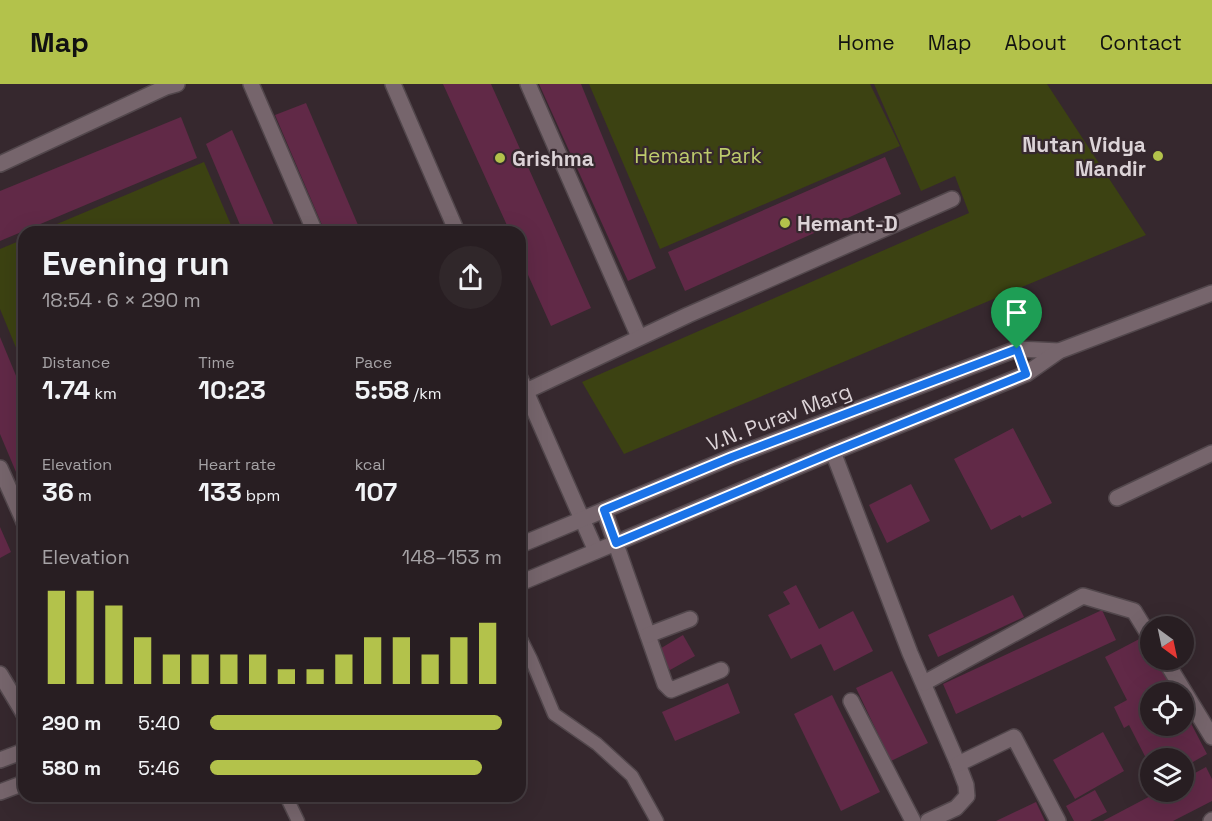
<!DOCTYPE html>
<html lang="en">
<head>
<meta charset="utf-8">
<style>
	body { margin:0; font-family:"Space Grotesk",sans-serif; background:#30272a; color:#f1f3f6; height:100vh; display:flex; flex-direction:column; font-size:22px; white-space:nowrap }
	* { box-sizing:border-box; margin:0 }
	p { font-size:20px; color:#a5a2a5 }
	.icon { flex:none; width:33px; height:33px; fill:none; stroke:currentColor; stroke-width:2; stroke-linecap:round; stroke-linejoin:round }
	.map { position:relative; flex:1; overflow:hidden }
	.side { position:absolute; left:18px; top:142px; width:508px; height:576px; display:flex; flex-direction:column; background:#281e22; border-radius:18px; box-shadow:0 6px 24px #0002,0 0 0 2px #443c40 }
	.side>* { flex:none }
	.needle { width:39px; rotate:147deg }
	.controls { position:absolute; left:1140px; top:532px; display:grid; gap:12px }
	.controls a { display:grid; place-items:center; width:54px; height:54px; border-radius:50%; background:#281e22; box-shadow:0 6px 24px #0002,0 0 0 2px #443c40; font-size:30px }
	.pin { position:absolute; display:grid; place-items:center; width:51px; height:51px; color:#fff; margin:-62px -26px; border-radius:50% 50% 50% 0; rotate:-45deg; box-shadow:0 0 6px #0007 }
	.pin .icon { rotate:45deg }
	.round { display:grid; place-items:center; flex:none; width:63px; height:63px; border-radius:32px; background:#30272a }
	.summary { display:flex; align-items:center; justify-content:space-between; height:102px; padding:0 24px }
	h1 { font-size:33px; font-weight:600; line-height:45px }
	.stats { display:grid; grid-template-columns:repeat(3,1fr); gap:9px; height:102px; padding:6px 24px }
	.stats div { display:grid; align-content:center }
	.stats b { font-size:26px; font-weight:600 }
	.stats small { font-size:16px; font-weight:400 }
	.stats p { font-size:16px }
	.chart { height:168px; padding:12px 24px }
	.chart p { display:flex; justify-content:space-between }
	.chart svg { width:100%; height:108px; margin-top:6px; stroke:#b3c24b; stroke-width:6 }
	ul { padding:0 24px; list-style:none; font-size:20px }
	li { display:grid; grid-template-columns:96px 72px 1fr; align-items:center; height:45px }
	li i { height:15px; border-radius:8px; background:#b3c24b }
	header { display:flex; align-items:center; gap:36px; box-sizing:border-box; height:84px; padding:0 30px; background:#b3c24b; color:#111 }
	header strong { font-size:28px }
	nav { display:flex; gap:33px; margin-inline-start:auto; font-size:21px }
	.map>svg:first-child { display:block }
	.green { fill:#3c4212 }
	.building { fill:#612947 }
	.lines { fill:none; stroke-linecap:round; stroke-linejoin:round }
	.lane-casing { stroke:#52474c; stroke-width:15 }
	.street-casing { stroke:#52474c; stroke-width:18 }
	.secondary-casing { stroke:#52474c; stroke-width:18 }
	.lane { stroke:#76656c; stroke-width:12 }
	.street { stroke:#76656c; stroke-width:15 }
	.secondary { stroke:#76656c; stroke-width:15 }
	.route-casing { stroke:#fff; stroke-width:12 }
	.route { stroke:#1a73e8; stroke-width:8 }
	.poi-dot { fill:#b3c24b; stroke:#36282e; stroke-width:2 }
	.labels { text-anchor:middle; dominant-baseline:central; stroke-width:4.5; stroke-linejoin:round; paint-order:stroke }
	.poi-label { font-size:21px; font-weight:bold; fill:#dcd3d7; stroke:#36282e; text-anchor:start }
	.park-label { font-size:21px; fill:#bdcb6c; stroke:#36282e }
	.street-label { font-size:21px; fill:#dcd3d7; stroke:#36282e }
</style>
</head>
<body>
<header>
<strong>Map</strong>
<nav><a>Home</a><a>Map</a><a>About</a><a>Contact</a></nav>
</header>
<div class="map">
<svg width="1212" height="737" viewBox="0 0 1212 737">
	<rect width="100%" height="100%" fill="#36282e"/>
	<g class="green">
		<path d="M589 0H870L900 62 660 165Z"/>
		<path d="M874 0H1047L1146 151 624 370 582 298 969 129 955 92 921 107Z"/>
		<path d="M204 78 234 148H38Z"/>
		<path d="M24 155V283L0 225V165Z"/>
	</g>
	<g class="building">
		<path d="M443 0H491L591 224 551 242 520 173V148H510Z"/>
		<path d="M539 0H581L656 184 628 197Z"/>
		<path d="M306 19 361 148H325L275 31Z"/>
		<path d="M181 33 197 74 0 157V107Z"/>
		<path d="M232 46 277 148H243L206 60Z"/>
		<path d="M885 73 901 110 685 207 668 168Z"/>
		<path d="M0 253 24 311V407L0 350Z"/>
		<path d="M1013 344 1052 419 1022 434 1020 431 991 446 954 375Z"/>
		<path d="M911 400 930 437 887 459 869 421Z"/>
		<path d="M0 443 11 468 0 474Z"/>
		<path d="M796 501 819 545 853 527 873 567 834 587 821 560 791 575 768 531 790 520 783 508Z"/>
		<path d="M1013 511 1024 533 938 573 928 551Z"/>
		<path d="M1102 526 1116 556 956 630 943 600Z"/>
		<path d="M683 551 695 572 670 586 658 566Z"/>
		<path d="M1145 552 1150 562V576H1158L1175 609H1150V642H1184V626L1207 670 1184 683V675H1150V682L1129 641 1124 644 1114 623 1127 616 1105 573Z"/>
		<path d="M892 587 928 659 891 677 856 604Z"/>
		<path d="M728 599 740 629 675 657 662 628Z"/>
		<path d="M832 611 880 708 841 727 794 630Z"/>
		<path d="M1103 648 1124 687 1075 715 1053 676Z"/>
		<path d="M1206 683 1212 695V717L1173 737H1103L1158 708H1184V695Z"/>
		<path d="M1095 706 1107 728 1090 737H1074L1066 722Z"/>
		<path d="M1036 718 1045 737H996Z"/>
	</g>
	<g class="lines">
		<defs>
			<g id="lane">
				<path d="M520 553 531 575 554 630 597 660 632 692 657 737"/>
				<path d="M286 712 298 737"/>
			</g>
			<g id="street">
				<path d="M251 0 315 148"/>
				<path d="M528 0 639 253"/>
				<path d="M0 80 166 3 177 0"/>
				<path d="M520 310 688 231 952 115"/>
				<path d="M833 368 910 569 958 680 966 701 967 712 956 724 928 737"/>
				<path d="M0 384 24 438"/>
				<path d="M1117 414 1212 369"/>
				<path d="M604 426 665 600 671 606 721 586"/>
				<path d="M648 551 690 535"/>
				<path d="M1165 576 1212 653"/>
				<path d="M0 590 24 630"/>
				<path d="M924 599 1083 512 1134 527 1150 553"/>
				<path d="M851 617 913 737"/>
				<path d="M958 680 1014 653 1058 737"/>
				<path d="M1211 737 1212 736"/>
			</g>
			<g id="secondary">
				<path d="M393 0 457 148"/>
				<path d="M520 294 596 467"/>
				<path d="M520 461 732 373 1017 265 1059 267"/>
				<path d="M520 499 833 368 1026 290 1059 267 1212 209"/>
				<path d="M0 676 24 667"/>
				<path d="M0 708 24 699"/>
			</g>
		</defs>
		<use href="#lane" class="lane-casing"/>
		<use href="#street" class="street-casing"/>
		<use href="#secondary" class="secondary-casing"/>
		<use href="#lane" class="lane"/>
		<use href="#street" class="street"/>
		<use href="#secondary" class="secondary"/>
	</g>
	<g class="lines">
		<defs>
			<path id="route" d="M1017 265 1026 290 833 368 616 459 604 426 732 373Z"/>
		</defs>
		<use href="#route" class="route-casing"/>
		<use href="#route" class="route"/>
	</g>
	<g class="poi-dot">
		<circle cx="1158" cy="72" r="6"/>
		<circle cx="500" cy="74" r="6"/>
		<circle cx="785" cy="139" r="6"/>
	</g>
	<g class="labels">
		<g class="poi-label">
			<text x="1146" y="60" text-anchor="end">Nutan Vidya<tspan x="1146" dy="24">Mandir</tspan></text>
			<text x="512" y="74">Grishma</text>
			<text x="797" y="139">Hemant-D</text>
		</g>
		<g class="park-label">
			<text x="698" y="71">Hemant Park</text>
		</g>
		<g class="street-label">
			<text transform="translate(779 333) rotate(-21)">V.N. Purav Marg</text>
		</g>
	</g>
</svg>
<div class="controls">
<a><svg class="needle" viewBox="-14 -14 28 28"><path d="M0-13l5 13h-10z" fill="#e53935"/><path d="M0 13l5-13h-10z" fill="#a5a2a5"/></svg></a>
<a><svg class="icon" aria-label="locate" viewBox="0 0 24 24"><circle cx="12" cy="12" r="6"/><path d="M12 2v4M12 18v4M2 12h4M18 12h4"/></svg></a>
<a><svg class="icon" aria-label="layers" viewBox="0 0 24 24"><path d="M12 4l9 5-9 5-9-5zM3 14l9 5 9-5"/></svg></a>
</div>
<div class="pin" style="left:1017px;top:265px;background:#1e9e55"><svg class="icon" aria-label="arrive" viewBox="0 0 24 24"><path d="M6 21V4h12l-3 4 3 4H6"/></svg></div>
<section class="side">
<div class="summary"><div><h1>Evening run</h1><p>18:54 · 6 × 290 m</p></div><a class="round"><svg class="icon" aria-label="share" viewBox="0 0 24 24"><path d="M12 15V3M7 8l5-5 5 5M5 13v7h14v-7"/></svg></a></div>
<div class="stats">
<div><p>Distance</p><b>1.74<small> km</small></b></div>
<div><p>Time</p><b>10:23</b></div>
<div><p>Pace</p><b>5:58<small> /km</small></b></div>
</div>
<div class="stats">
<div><p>Elevation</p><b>36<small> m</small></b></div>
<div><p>Heart rate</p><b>133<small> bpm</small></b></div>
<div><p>kcal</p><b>107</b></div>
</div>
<div class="chart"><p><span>Elevation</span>148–153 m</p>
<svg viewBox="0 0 160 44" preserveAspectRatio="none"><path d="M5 44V6M15 44V6M25 44V12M35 44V25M45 44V32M55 44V32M65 44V32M75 44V32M85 44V38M95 44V38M105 44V32M115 44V25M125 44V25M135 44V32M145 44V25M155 44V19"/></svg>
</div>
<ul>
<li><b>290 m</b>5:40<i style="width:100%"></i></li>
<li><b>580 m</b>5:46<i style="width:93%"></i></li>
</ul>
</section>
</div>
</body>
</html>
